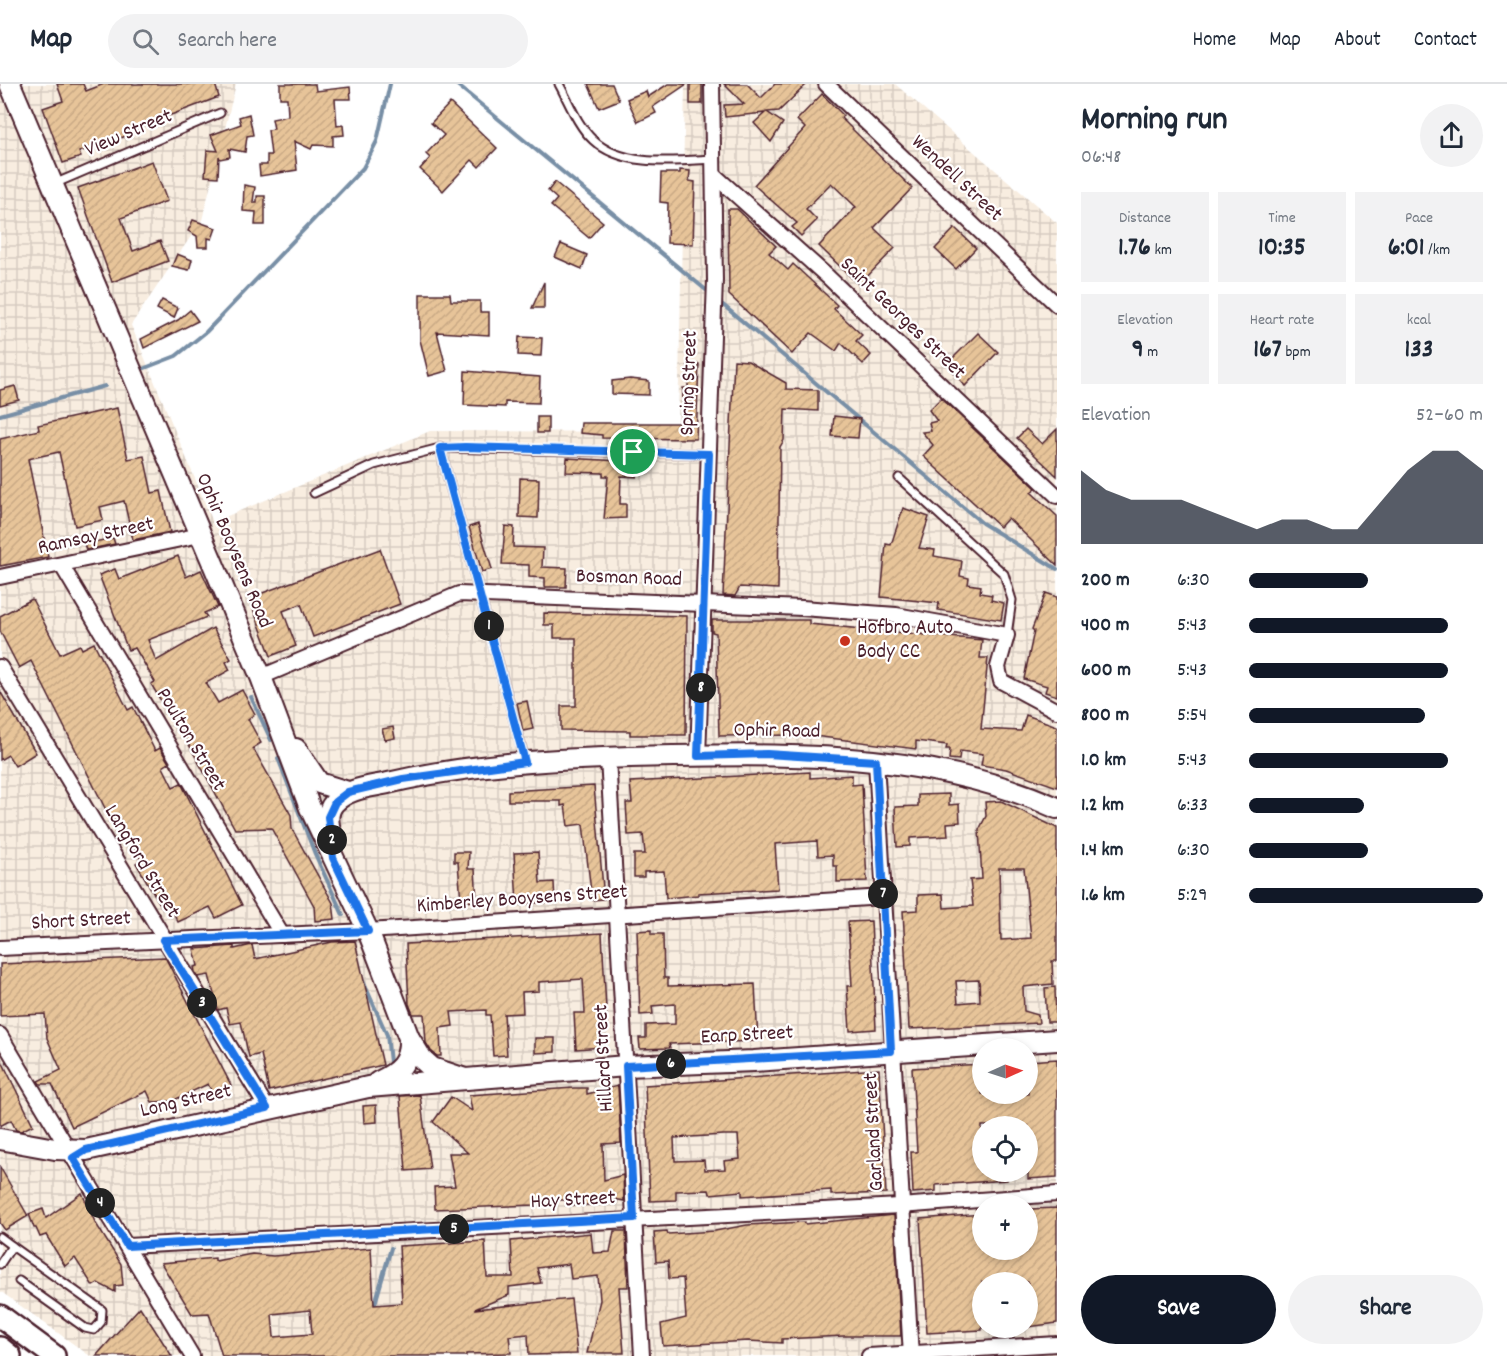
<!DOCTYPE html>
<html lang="en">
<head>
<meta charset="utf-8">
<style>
	body { margin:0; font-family:Dekko,sans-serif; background:#f2f2f3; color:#1f2937; height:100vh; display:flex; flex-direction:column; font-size:22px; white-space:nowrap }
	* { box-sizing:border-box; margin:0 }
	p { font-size:20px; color:#747a83 }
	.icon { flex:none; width:33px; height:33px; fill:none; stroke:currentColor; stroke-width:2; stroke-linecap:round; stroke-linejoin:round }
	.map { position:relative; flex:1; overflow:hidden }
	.details { display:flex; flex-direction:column; background:#fff; width:450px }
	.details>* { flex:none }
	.needle { width:39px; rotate:87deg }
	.buttons { position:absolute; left:972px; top:954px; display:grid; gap:12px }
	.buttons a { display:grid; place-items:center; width:66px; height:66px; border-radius:50%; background:#fff; box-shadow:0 3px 9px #0003; font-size:30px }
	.pin { position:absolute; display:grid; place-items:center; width:51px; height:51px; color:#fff; margin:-26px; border:3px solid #fff; border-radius:50%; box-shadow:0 2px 6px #0007 }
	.km { position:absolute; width:30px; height:30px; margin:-15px; border-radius:50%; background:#222; color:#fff; font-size:16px; line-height:30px; text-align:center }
	.round { display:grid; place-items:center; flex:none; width:63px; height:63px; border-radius:32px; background:#f2f2f3 }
	.head { display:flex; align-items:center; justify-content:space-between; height:102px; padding:0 24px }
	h1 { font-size:33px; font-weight:700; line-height:45px }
	.metrics { display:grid; grid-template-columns:repeat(3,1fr); gap:9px; height:102px; padding:6px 24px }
	.metrics div { display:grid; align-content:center; border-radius:0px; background:#f2f2f3; text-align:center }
	.metrics b { font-size:26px; font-weight:700 }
	.metrics small { font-size:16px; font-weight:400 }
	.metrics p { font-size:16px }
	.chart { height:168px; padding:12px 24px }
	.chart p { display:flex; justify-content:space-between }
	.chart svg { width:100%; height:108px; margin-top:6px; fill:#111827; opacity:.7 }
	.action { display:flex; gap:12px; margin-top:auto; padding:12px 24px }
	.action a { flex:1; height:69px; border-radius:36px; background:#111827; color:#fff; font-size:24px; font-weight:700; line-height:69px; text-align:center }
	.action a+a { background:#f2f2f3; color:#1f2937 }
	ul { padding:0 24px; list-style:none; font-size:20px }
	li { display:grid; grid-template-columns:96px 72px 1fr; align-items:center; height:45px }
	li i { height:15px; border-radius:8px; background:#111827 }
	header { display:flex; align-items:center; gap:36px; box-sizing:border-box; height:84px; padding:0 30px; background:#fff; border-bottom:2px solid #e0e1e3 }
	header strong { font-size:28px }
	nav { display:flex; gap:33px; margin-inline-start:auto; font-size:21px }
	.search { width:420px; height:54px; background:#f2f2f3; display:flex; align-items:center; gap:15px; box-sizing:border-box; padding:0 21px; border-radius:33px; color:#747a83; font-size:22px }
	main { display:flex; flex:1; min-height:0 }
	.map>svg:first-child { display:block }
	.industrial { fill:url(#industrial-grid); fill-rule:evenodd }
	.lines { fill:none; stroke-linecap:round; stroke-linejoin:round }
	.stream { stroke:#788fa6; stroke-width:4 }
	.building { fill:url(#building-hatch); stroke:#4a1f2b; stroke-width:1.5; fill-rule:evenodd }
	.lane-casing { stroke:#4a1f2b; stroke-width:11 }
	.street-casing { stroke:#4a1f2b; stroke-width:18 }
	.secondary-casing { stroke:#4a1f2b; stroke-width:24 }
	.primary-casing { stroke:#4a1f2b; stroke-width:26 }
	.lane { stroke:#fff; stroke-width:7 }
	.street { stroke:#fff; stroke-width:14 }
	.secondary { stroke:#fff; stroke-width:20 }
	.primary { stroke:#fff; stroke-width:21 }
	.route-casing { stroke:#fff; stroke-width:12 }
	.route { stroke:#1a73e8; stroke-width:8 }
	.poi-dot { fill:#c8321e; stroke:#fff; stroke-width:2 }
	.labels { text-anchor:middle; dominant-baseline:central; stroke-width:4.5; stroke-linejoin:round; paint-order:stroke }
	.street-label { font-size:21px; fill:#4a1f2b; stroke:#fff }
	.poi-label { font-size:21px; fill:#4a1f2b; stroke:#fff; text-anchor:start }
</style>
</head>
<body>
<header>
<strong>Map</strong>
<div class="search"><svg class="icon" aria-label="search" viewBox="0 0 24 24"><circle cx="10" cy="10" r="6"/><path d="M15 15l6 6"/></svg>Search here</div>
<nav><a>Home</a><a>Map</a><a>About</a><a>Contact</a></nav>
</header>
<main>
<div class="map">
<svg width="1057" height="1272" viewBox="0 0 1057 1272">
	<defs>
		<pattern id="industrial-grid" width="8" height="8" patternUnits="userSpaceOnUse" patternTransform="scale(1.5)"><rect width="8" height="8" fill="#f8ede0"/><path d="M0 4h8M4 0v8" fill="none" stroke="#d6cbc0"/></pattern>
		<pattern id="building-hatch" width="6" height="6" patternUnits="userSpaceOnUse" patternTransform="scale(1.5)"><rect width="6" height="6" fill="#e7c499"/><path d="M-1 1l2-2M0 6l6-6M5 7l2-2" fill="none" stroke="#c8a884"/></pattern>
	</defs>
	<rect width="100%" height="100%" fill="#fff"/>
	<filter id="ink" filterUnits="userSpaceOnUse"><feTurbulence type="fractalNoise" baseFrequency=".0167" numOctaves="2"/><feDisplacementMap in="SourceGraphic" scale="12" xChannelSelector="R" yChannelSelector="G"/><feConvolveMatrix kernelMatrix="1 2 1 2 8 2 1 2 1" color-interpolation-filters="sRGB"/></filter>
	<g filter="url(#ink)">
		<path class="industrial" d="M0 0H236L202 136 131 241 213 438 430 347 678 348 685 0H895L1057 139V1272H90L0 1207ZM982 964H1028V1010H982ZM982 1042H1028V1088H982ZM982 1120H1028V1166H982ZM982 1198H1028V1244H982Z"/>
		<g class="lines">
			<g class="stream">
				<path d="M456 0 712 211"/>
				<path d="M717 216 982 439 1057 485"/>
				<path d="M145 284 176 272 206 248 363 84 377 57 390 0"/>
				<path d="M0 331 105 302"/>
				<path d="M251 613 271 656"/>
				<path d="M278 674 315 770 343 831"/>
				<path d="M363 897 387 951 390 978"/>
				<path d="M374 1223 391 1164"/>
			</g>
		</g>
		<g class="building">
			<path d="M57 0H83L86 7 104 0H215L219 13 136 44 138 48 79 68 81 73 63 79 43 24 63 17Z"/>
			<path d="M280 0H315L316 7 350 3 351 15H335L337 42 343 41 344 51 333 52V62L313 61 311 65 294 57 297 86 260 92 259 81H267V71H271L268 46 274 45 272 35 288 32 287 14H280Z"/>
			<path d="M588 0H612L619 16 599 24Z"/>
			<path d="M668 0H687L653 23 656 29 638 38 627 15 646 7 648 13Z"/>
			<rect x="690" y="0" width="12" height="20"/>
			<path d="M724 0H747L761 14 775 0H807L779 27 767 28 783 39 771 58 754 39 765 29 725 33 724 21 744 20Z"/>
			<path d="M822 10 843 31 841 34 912 104 874 144 895 164 859 201 819 162 856 123 831 99 806 125 817 136 801 152 792 143 797 139 754 101 805 44 797 36Z"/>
			<path d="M450 19 497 64 479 83 472 76 443 107 420 85 430 74 426 70 444 51 431 39Z"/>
			<path d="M249 30 253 51 247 52 245 68 229 65 230 73 220 75 219 72 218 93 205 92 207 66 218 67 211 51 241 40 239 33Z"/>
			<path d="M152 77 167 117 121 134 133 167 160 157 168 177 112 198 78 104Z"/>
			<path d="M680 86 690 87 689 97 695 98 693 160 667 159 668 119 660 118 661 89H680Z"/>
			<path d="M555 98 603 138 589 154 551 122 557 115 548 107Z"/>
			<path d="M244 101 255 103 253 118H257V112H265V141H255L256 128 243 127Z"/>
			<path d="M728 125H737L776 162 769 169 788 186 793 180 837 221 834 225 862 251 856 257 871 271 863 280 841 259 836 267 811 249 792 270 729 211Z"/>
			<path d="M193 136 216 144 212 155 208 154V163H198L197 152 188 147Z"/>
			<path d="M955 144 976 164 956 185 935 165Z"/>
			<path d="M561 160 587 171 582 185 555 173Z"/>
			<path d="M177 170 192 176 189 186 172 182Z"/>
			<path d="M544 198V224H532Z"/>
			<path d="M420 210H450L451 217H480V228H489V251L437 248 447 287 429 292 420 256Z"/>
			<path d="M162 216 178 224 174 234 157 225Z"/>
			<path d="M190 226 198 237 144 264 141 255 178 236Z"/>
			<path d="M978 249 998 268 965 302 947 280Z"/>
			<path d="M519 253 542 254 541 272 518 271Z"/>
			<path d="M734 276 748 277 786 299V305L818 306V327L785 325 784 356 780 363 778 505 740 503 735 512 723 511Z"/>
			<path d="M688 280H699L696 355 602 354V351L580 349 581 339H682L683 304H688Z"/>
			<path d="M465 287 540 293 539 319 505 318V323L464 321Z"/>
			<path d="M630 295 649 297V311L612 310V297Z"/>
			<path d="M15 302 19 316 0 321V306Z"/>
			<path d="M941 314 1036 404 1031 408 1057 432V481L1008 434 1000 443 923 372 933 361 922 348 931 347 929 339 937 337 929 326Z"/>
			<path d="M117 324 128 375 144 372 152 409 161 407 170 448 133 456 124 417 100 423 103 436 75 442 59 368 28 375 48 473 0 482V355L39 346 38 341Z"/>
			<path d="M834 332 860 335 858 354 832 352Z"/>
			<rect x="537" y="333" width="11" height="16"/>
			<path d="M1026 345 1042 360 1057 345V392L1017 354Z"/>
			<path d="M567 374 638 378 637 393 621 392 620 420H626V434L604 435 608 392H603V389L566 388Z"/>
			<path d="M520 394 539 395 538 434 519 433Z"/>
			<path d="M903 424 929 433 919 464 935 466 934 472 962 477 960 492 969 494 968 500 981 502 980 509 992 511 991 516 1004 519 1001 536 938 526 939 519 881 513 886 460 891 461Z"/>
			<path d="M478 440 492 485 482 488 469 443Z"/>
			<path d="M505 442 514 443 513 463 543 464 542 483 567 484 566 503H545V494L529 493V481L502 480Z"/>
			<path d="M113 454 115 460 86 466 84 460Z"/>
			<path d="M380 465 400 520 313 553 301 520 283 527 296 562 271 572 249 514Z"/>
			<path d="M178 472 186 493 201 486 218 523 204 529 207 533 148 556 156 577 213 544 231 575 226 578 230 586 206 599 218 619 242 606 255 630 248 635 261 659 253 664 291 731 292 745 333 819 335 835 315 837 314 822 271 744 235 745 182 648 180 649 151 600 155 598 135 564 128 566 99 491 115 485 119 495Z"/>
			<path d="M1046 509 1057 513V612L1045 608 1047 602 1024 595 1034 547 1032 545Z"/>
			<path d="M32 515 60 570 80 561 82 565 94 559 128 626 133 623 155 667 160 664 169 679 163 683 173 703 181 699 242 821 216 834 210 823 178 838 170 822 163 825 136 779 141 776 119 734 112 738 31 577 19 584 0 547V532Z"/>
			<path d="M544 529 687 532 686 651H630V647L561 646V622H576V554H554V541H544Z"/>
			<path d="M712 536H809V540L982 556 980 574H988L981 645 1021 647 1026 631 1057 642V703L1006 685 981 681 983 670 960 667 959 676 949 675 950 665H946L947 661 916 657V665L806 651 719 652 716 549 712 548Z"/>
			<path d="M0 607 36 669 15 682 8 671 0 676Z"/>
			<path d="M527 617 533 645 523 647 517 619Z"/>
			<path d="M393 643 395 654 385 656 382 645Z"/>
			<path d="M810 688V694L852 691V701L862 700 867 797 837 798V782H833V771L818 772 817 757 775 760 778 805 698 809V811L666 814 664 787 644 788V793H634V770H645L643 750 628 751 626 719H632L630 698Z"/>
			<path d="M594 702 604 815 592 816 583 740 568 742 565 721 561 722V717H508V707Z"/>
			<path d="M949 710V721L959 720 960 738 947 739 948 752 910 754V762L897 763 895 723 918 722V711Z"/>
			<path d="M1001 717 1057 744V877H1052L1053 900 1023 903 1024 927 1038 931 1039 939 909 945 903 827 918 826V811L943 810 944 824 973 822 970 796 982 795 979 746 986 732 985 718ZM999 784H1024L1031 854 1001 856ZM979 896 980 917 958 919 956 897Z"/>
			<path d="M454 768H469L468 785H475L477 817 461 818 458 778H454Z"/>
			<path d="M538 768 540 799 554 798 555 818 517 820 514 769Z"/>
			<path d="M871 837 876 945 850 947 847 902H852L848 838Z"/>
			<path d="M651 846V850H663L664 894H668V902L755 900 758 957 669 960 670 964 640 965 639 954H646V941L675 940V920L652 922 653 930 640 931 637 847Z"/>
			<path d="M602 849 607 944H602L603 963 576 965 574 929H585L583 895 539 898V907L522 908 523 929 504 930 507 971 493 972 490 931H486V926L451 928 453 942 440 944 441 972H437L431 967 426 959 424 930H413L409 920 406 860Z"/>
			<path d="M355 857 383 981 269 1007 261 970 249 973 241 938 230 940 226 924 218 926 209 891 198 893 195 888 194 883 198 882 194 865 234 862V865L252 861 255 875 332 858Z"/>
			<path d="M165 873 231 1001 213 1011 208 1000 172 1017 152 1018 147 1007 72 1043 52 1000H40L38 997 61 986 47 954 45 930 0 932V880Z"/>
			<path d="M1055 903 1056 938H1047L1045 904Z"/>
			<path d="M535 954H555V968L535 969Z"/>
			<path d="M0 973 33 1041 21 1047 16 1046 11 1036 0 1042Z"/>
			<path d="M1057 975V1093L1028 1095V1042H982V1088H1007V1096L936 1101V1107L913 1109 911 1068H917L912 984 982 980V1010H1028V977Z"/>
			<path d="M879 985 886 1109 831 1111V1106L742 1112V1107L710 1110 709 1106 676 1107V1116L650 1117 645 1001ZM724 1051H738L740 1075 724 1077 725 1085 705 1086 704 1076 675 1077 674 1054Z"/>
			<path d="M618 1002 621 1059 603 1060 604 1096 623 1091 624 1117 614 1115 593 1117 594 1121H566V1116H535V1121L435 1125 434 1103 455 1102 449 1069H468L433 1038 451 1013 472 1027 469 1011 574 1004H587V1010Z"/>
			<path d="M420 1011 430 1085 406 1087 400 1012Z"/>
			<path d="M376 1021 377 1038 364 1039 363 1022Z"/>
			<path d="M0 1083 28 1132 5 1146 0 1139Z"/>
			<path d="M82 1109 95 1138 121 1180 123 1201 115 1202V1208L98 1199 93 1202 75 1174 65 1182 46 1151 40 1153 36 1144H34L29 1130 43 1125 46 1134Z"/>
			<path d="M1057 1124V1239L1028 1243V1198H982V1246L927 1249 920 1135 982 1130V1166H1028V1125Z"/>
			<path d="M894 1131 901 1252H844L782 1255V1259L748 1257 663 1262 661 1240 686 1234 683 1194 669 1195 668 1177 656 1178 654 1148 667 1147 668 1150 715 1147 747 1141 805 1138V1140Z"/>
			<path d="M614 1147H626L628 1203H619L624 1269H587L600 1216 598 1192 571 1195 569 1180 537 1184 541 1199 509 1203V1211L475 1225 571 1215 577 1270 529 1271 528 1250 509 1252 511 1269 466 1270V1272H222L209 1229 192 1230 161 1179 215 1174V1177L252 1170 273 1172 371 1164 374 1221 402 1219 399 1162 485 1157 487 1193H513L511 1157 591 1149 593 1169 610 1168ZM310 1226 312 1250 274 1253 272 1230Z"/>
			<path d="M140 1223 172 1272H96L112 1254Z"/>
		</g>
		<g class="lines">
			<defs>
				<g id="lane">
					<path d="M559 0C569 18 577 41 593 56 623 84 676 77 714 75"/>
					<path d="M54 100 220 29"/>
					<path d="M440 364 525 677"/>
					<path d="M899 394 1004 490 1012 516 1007 551"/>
					<path d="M314 409 374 381 440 364 709 370"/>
					<path d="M0 1153 12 1162"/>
					<path d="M0 1180 12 1162 102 1226 101 1238 94 1246 85 1244 19 1197"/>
				</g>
				<g id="street">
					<path d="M826 0 1057 221"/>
					<path d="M714 91 828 193 1057 412"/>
					<path d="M62 482 282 851"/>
					<path d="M0 493 200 451"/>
					<path d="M0 583 267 1024"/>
					<path d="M261 593 459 510 802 524 896 531 1007 551 998 583 1001 597 1057 627"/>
					<path d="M698 672 715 196 712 0"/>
					<path d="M608 674 642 1272"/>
					<path d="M876 677 911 1272"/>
					<path d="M0 864 368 847 883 813"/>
					<path d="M0 951 192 1272"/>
					<path d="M127 1162 900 1122 1057 1110"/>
					<path d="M869 1272 1057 1260"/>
				</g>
				<g id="secondary">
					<path d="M10 0 261 593 310 724 368 847 409 954 422 975 432 984 465 995"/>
					<path d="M296 665 319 699 348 708"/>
					<path d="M332 758C330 745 324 730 334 719 348 704 370 703 388 699 481 677 578 674 673 672 740 671 806 670 873 677 936 684 999 698 1057 724"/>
					<path d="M378 998C399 988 410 979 409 954"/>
					<path d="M0 1055 55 1065 86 1066 368 1003 626 982 754 977 1057 956"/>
				</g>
				<g id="primary">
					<path d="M0 1232 54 1272"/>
					<path d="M0 1264 10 1272"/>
				</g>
			</defs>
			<use href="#lane" class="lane-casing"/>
			<use href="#street" class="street-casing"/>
			<use href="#secondary" class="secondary-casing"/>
			<use href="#primary" class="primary-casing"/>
			<use href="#lane" class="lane"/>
			<use href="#street" class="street"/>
			<use href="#secondary" class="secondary"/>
			<use href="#primary" class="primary"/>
		</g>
	</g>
	<g class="lines" filter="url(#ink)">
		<defs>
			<path id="route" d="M465 363 709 370 698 672 767 670 876 677 891 967 626 982 634 1134 127 1162 73 1074 86 1066 267 1024 163 856 368 847 333 774 328 733 335 718 348 708 403 695 525 678 440 364Z"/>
		</defs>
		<use href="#route" class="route-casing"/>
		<use href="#route" class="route"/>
	</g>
	<circle class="poi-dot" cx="845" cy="557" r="6"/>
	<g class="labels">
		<g class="street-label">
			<text transform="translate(129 50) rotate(-23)">View Street</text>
			<text transform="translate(956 95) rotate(43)">Wendell Street</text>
			<text transform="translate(902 235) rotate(44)">Saint Georges Street</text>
			<text transform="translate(690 299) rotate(-88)">Spring Street</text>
			<text transform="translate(96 453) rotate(-12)">Ramsay Street</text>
			<text transform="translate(233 467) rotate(67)">Ophir Booysens Road</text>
			<text transform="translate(629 495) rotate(2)">Bosman Road</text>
			<text transform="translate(777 648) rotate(1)">Ophir Road</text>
			<text transform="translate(190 656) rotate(59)">Poulton Street</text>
			<text transform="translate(141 778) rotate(59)">Langford Street</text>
			<text transform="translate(522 816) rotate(-4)">Kimberley Booysens Street</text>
			<text transform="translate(81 838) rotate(-3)">Short Street</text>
			<text transform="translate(747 952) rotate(-3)">Earp Street</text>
			<text transform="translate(605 974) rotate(-93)">Hillard Street</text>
			<text transform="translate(186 1018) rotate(-13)">Long Street</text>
			<text transform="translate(875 1048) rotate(-93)">Garland Street</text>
			<text transform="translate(573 1117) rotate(-3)">Hay Street</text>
		</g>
		<g class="poi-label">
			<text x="857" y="545">Hofbro Auto<tspan x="857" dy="24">Body CC</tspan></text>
		</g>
	</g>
</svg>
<div class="buttons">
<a><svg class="needle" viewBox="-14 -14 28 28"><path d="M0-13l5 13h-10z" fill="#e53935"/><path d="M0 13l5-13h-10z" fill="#747a83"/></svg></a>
<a><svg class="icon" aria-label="locate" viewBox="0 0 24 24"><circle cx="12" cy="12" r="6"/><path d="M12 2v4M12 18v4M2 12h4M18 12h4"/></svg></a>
<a>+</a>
<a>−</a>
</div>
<div class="pin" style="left:633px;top:368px;background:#1e9e55"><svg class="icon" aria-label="arrive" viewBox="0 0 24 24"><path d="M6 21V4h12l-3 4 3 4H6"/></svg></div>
<b class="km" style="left:489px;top:542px">1</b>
<b class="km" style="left:332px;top:756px">2</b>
<b class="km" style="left:202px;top:919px">3</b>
<b class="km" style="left:100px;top:1119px">4</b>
<b class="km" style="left:454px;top:1145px">5</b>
<b class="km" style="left:671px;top:980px">6</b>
<b class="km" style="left:883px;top:810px">7</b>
<b class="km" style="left:701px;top:604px">8</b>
</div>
<section class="details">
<div class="head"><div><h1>Morning run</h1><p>06:48</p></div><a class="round"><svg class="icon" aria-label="share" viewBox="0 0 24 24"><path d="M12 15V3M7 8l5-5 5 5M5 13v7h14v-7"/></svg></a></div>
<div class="metrics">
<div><p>Distance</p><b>1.76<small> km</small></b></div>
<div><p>Time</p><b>10:35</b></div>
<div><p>Pace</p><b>6:01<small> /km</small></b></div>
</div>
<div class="metrics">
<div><p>Elevation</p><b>9<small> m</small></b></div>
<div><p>Heart rate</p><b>167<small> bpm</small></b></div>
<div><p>kcal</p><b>133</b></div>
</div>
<div class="chart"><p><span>Elevation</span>52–60 m</p>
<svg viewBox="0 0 160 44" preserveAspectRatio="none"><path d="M0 44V14L10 22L20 26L30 26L40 26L50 30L60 34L70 38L80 34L90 34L100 38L110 38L120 26L130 14L140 6L150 6L160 14V44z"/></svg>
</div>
<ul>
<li><b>200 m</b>6:30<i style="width:51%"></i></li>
<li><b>400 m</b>5:43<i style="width:85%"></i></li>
<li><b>600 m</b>5:43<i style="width:85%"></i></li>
<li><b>800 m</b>5:54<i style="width:75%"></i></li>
<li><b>1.0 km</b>5:43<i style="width:85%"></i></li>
<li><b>1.2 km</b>6:33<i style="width:49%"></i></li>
<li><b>1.4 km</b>6:30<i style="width:51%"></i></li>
<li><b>1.6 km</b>5:29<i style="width:100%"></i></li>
</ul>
<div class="action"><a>Save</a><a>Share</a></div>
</section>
</main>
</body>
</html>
